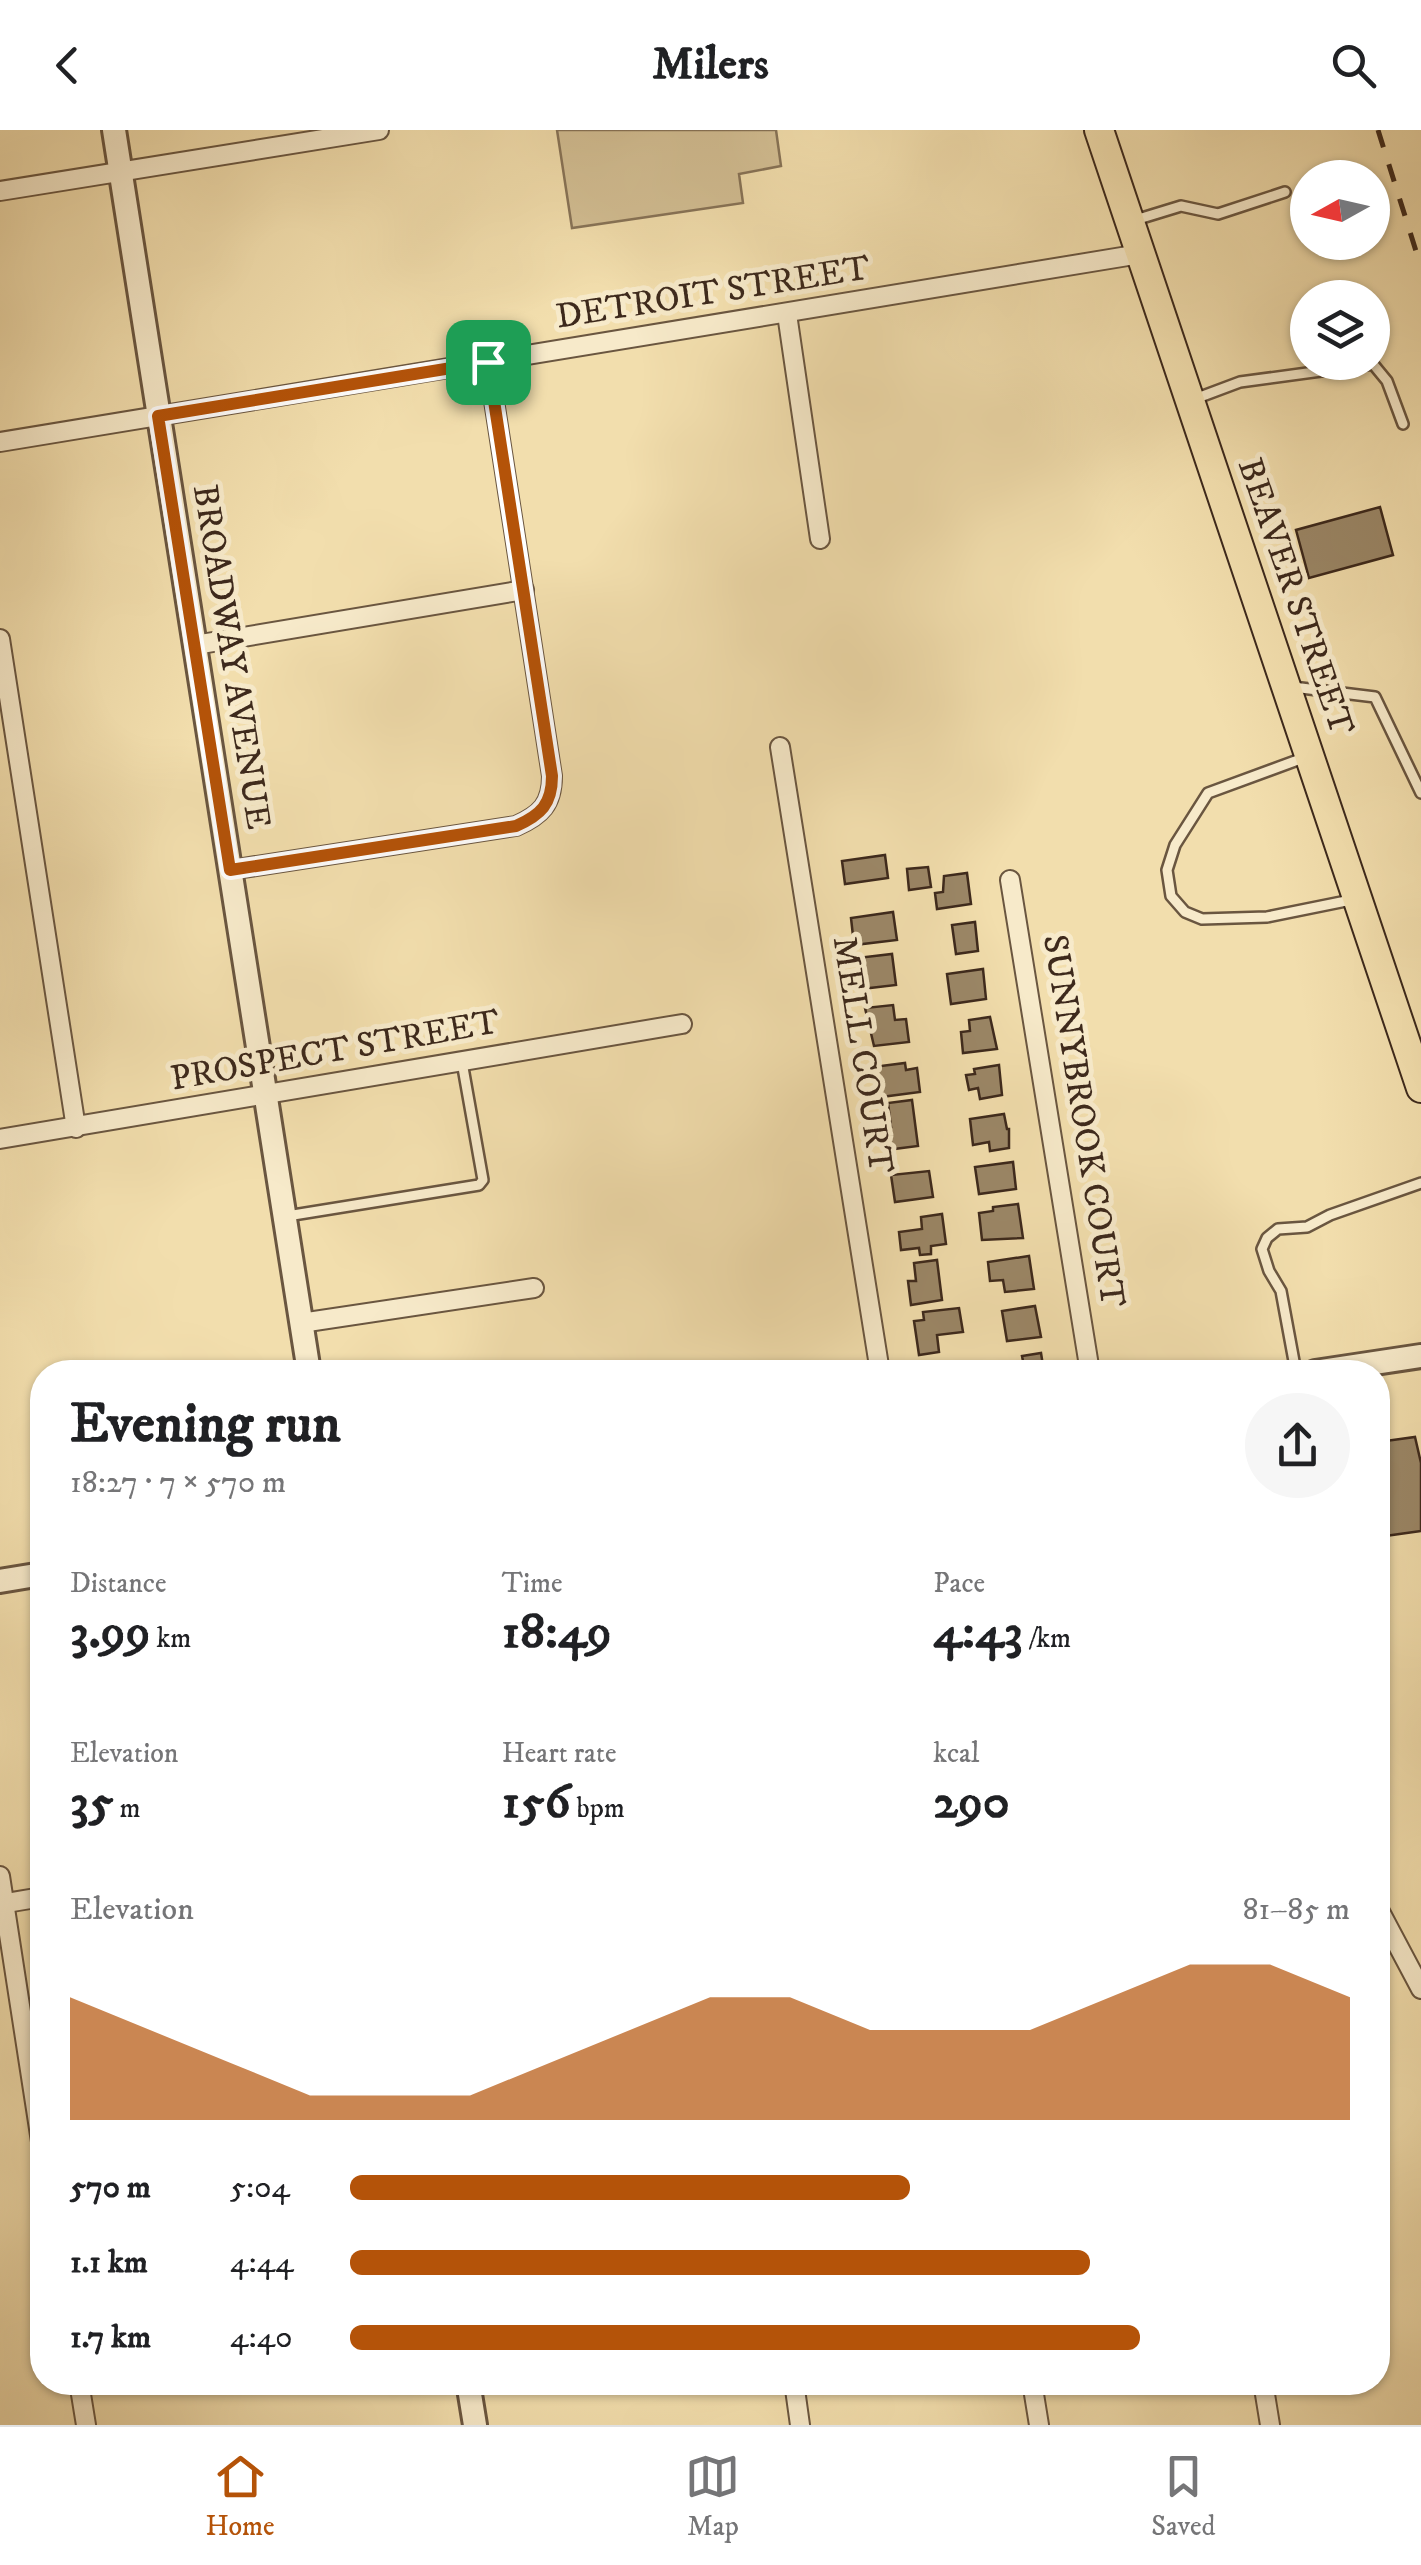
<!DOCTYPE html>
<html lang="en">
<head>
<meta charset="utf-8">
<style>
	body { margin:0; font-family:"IM FELL DW Pica",serif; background:#f6f6f6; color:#202124; height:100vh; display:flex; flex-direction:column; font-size:38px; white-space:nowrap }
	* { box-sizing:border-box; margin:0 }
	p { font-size:32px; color:#757577 }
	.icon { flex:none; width:55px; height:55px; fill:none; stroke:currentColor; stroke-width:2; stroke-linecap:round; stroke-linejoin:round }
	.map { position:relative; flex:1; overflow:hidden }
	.side { position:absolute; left:30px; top:1230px; width:1360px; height:1035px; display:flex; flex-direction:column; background:#fff; border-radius:40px; box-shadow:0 2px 8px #0004 }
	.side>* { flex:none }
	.needle { width:65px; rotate:262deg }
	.fabs { position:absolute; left:1290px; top:30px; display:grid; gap:20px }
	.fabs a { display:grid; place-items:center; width:100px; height:100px; border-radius:50%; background:#fff; box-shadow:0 2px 8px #0004; font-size:50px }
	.pin { position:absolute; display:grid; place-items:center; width:85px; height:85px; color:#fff; margin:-42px; border-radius:20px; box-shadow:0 5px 15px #0006 }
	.round { display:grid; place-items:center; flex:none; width:105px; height:105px; border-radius:52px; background:#f6f6f6 }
	.summary { display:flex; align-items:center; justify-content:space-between; height:170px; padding:0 40px }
	h1 { font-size:55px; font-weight:700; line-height:75px }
	.stats { display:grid; grid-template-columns:repeat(3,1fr); gap:15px; height:170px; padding:10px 40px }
	.stats div { display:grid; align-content:center }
	.stats b { font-size:50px; font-weight:700 }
	.stats small { font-size:28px; font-weight:400 }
	.stats p { font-size:28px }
	.chart { height:280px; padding:20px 40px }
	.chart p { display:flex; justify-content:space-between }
	.chart svg { width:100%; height:180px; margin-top:10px; fill:#b45309; opacity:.7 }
	ul { padding:0 40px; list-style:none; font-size:32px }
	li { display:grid; grid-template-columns:160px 120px 1fr; align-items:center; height:75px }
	li i { height:25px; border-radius:12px; background:#b45309 }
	header { display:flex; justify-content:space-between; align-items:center; height:130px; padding:0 40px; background:#fff; font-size:45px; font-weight:700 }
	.menu { display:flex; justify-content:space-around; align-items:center; height:140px; border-top:2px solid #e0e0e0; background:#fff; font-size:28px; color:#757577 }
	.menu a { display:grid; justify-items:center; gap:5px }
	.menu .selected { color:#b45309 }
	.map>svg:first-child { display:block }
	.green { fill:#d3bf94; stroke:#887458; stroke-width:2.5 }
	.building { fill:#9b8767; stroke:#3d291c; stroke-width:2.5 }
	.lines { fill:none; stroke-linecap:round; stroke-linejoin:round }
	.service-casing { stroke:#6a5640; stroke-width:14 }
	.minor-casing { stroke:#6a5640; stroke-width:22 }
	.tertiary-casing { stroke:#6a5640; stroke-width:28 }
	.primary-casing { stroke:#3d291c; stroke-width:32 }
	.service { stroke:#f7eaca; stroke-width:9 }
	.minor { stroke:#f7eaca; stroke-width:18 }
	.tertiary { stroke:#f7eaca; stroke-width:22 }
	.primary { stroke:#f2dead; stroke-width:28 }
	.rail { stroke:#3d291c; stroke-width:5; stroke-dasharray:18 18; stroke-linecap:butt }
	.route-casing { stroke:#fff; stroke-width:20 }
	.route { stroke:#b45309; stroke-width:12 }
	.labels { text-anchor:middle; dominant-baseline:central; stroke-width:10; stroke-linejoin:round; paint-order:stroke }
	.street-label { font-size:35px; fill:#3d291c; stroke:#f7eaca }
</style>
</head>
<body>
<header><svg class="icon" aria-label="back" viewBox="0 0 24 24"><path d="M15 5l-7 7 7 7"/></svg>Milers<svg class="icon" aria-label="search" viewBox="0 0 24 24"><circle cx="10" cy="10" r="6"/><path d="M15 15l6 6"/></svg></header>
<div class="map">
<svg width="1421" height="2295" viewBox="0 0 1421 2295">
	<rect width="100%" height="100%" fill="#f2dead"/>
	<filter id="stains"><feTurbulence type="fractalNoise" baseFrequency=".002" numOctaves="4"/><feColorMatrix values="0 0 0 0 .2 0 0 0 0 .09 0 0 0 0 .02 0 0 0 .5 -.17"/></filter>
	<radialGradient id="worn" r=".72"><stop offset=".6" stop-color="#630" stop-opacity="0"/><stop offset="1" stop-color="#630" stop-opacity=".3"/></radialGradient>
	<path class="green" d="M557 0H776L781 36 739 44 743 73 572 98Z"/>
	<g class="building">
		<path d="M1380 377 1393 425 1309 448 1296 400Z"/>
		<path d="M885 725 888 748 845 754 842 731Z"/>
		<path d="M928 737 931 757 909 760 907 739Z"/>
		<path d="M967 743 971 774 937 779 935 763 943 762 944 746Z"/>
		<path d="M893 782 897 810 854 815 851 788Z"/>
		<path d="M975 792 978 821 956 824 952 795Z"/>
		<path d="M892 824 896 855 861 859 857 828Z"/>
		<path d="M983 839 986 869 951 874 947 844Z"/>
		<path d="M893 875 895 890 906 889 909 912 874 916 865 878Z"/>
		<path d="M990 887 997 919 963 923 961 902 970 901 969 890Z"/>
		<path d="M905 933 906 940 917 938 920 962 881 967 880 960H876L873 937Z"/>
		<path d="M999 935 1002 965 980 969 978 958 969 960 966 945 975 944 974 939Z"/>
		<path d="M912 970 918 1016 886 1020 883 998 891 997 888 973Z"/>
		<path d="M1004 984 1007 999H1009V1018L990 1021 989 1012 973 1015 970 989Z"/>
		<path d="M1013 1032 1016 1059 979 1064 975 1037Z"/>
		<path d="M929 1041 933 1067 895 1072 891 1045Z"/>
		<path d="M1018 1074 1023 1108 982 1110 979 1083 993 1081V1077Z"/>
		<path d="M942 1084 946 1114 931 1116V1124L920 1125 919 1118 901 1120 899 1102 922 1099 921 1087Z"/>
		<path d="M1029 1126 1034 1159 1005 1162 1003 1150 990 1151 988 1132Z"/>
		<path d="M937 1130 942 1170 911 1175 908 1151H916L914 1133Z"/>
		<path d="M1035 1176 1041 1207 1007 1211 1002 1181Z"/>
		<path d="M959 1178 963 1202 937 1205 939 1222 919 1225 914 1191 924 1190 923 1182Z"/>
		<path d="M1041 1223 1044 1242H1012L1011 1233 1023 1231 1022 1226Z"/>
		<path d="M1415 1307 1421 1333V1401L1378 1407V1312Z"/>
	</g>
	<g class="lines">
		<defs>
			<g id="service">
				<path d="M1132 91 1181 76 1218 84 1285 62"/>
				<path d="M1192 270 1240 252 1373 234 1387 251 1403 294"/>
				<path d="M1293 557 1375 567 1421 663"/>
				<path d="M1306 627 1208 663 1175 715 1167 740 1171 766 1185 782 1202 789 1267 787 1351 770"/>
				<path d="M287 1086 479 1055 483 1050 462 932"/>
				<path d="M1296 1242 1281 1161 1269 1141 1262 1119 1267 1108 1278 1099 1307 1097 1330 1085 1421 1053"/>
			</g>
			<g id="minor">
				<path d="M0 61 379 0"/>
				<path d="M787 184 820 409"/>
				<path d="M0 312 1140 124"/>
				<path d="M0 509 76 998"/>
				<path d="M195 515 524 460"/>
				<path d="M780 617 880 1242"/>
				<path d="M230 740 516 696C541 685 552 674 552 646L488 232"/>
				<path d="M1010 750 1090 1242"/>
				<path d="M0 1009 682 894"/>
				<path d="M301 1193 534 1158"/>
				<path d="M0 1746 42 2018"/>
				<path d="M0 1774 42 1767"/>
				<path d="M1378 1778 1421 1859"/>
				<path d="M79 2252 86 2295"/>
				<path d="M794 2252 800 2295"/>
				<path d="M1032 2252 1039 2295"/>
				<path d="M1263 2252 1270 2295"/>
			</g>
			<g id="tertiary">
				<path d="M114 0 309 1242"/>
				<path d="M1315 1242 1421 1226"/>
				<path d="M0 1451 42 1444"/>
				<path d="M468 2252 475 2295"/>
			</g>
			<path id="primary" d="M1099 0 1421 958"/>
		</defs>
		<use href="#service" class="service-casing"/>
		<use href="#minor" class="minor-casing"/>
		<use href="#tertiary" class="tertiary-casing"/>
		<use href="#primary" class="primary-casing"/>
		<use href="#service" class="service"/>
		<use href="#minor" class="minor"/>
		<use href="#tertiary" class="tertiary"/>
		<use href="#primary" class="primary"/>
		<path class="rail" d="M1378 0 1421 137"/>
	</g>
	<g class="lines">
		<defs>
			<path id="route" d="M488 232 552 646C552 674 541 685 516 696L230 740 158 286Z"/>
		</defs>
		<use href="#route" class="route-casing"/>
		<use href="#route" class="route"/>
	</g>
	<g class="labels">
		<g class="street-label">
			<text transform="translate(713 163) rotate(-9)">DETROIT STREET</text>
			<text transform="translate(1295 467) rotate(71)">BEAVER STREET</text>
			<text transform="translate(231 527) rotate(81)">BROADWAY AVENUE</text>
			<text transform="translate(335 921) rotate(-10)">PROSPECT STREET</text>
			<text transform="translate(862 925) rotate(81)">MELL COURT</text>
			<text transform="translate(1083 991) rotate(81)">SUNNYBROOK COURT</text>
		</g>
	</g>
	<rect width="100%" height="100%" filter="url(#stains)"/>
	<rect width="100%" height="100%" fill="url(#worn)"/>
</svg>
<div class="fabs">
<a><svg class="needle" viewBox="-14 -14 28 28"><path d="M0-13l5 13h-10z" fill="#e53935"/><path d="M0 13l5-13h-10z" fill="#757577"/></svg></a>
<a><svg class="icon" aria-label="layers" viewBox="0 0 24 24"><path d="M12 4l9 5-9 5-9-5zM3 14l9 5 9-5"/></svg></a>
</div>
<div class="pin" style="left:488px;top:232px;background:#1e9e55"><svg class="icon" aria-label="arrive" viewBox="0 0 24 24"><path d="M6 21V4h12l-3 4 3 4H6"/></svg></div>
<section class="side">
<div class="summary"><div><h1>Evening run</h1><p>18:27 · 7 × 570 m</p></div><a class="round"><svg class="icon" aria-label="share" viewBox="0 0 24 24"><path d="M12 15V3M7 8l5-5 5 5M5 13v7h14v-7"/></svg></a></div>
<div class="stats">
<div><p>Distance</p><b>3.99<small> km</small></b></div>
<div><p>Time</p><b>18:49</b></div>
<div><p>Pace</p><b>4:43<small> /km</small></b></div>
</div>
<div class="stats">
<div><p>Elevation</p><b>35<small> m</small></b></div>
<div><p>Heart rate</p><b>156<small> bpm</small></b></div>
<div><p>kcal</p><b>290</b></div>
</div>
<div class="chart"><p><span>Elevation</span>81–85 m</p>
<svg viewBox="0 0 160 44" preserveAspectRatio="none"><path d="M0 44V14L10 22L20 30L30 38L40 38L50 38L60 30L70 22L80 14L90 14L100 22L110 22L120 22L130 14L140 6L150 6L160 14V44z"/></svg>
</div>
<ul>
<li><b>570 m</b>5:04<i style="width:56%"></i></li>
<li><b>1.1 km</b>4:44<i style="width:74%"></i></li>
<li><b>1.7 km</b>4:40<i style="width:79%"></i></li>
</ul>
</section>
</div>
<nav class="menu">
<a class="selected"><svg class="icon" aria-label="home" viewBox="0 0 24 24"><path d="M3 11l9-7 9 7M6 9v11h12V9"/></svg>Home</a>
<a><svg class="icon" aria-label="map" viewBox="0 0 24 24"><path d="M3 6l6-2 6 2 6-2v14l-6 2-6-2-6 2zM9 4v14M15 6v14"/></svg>Map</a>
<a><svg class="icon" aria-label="saved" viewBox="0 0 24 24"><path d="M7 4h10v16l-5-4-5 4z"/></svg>Saved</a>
</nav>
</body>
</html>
